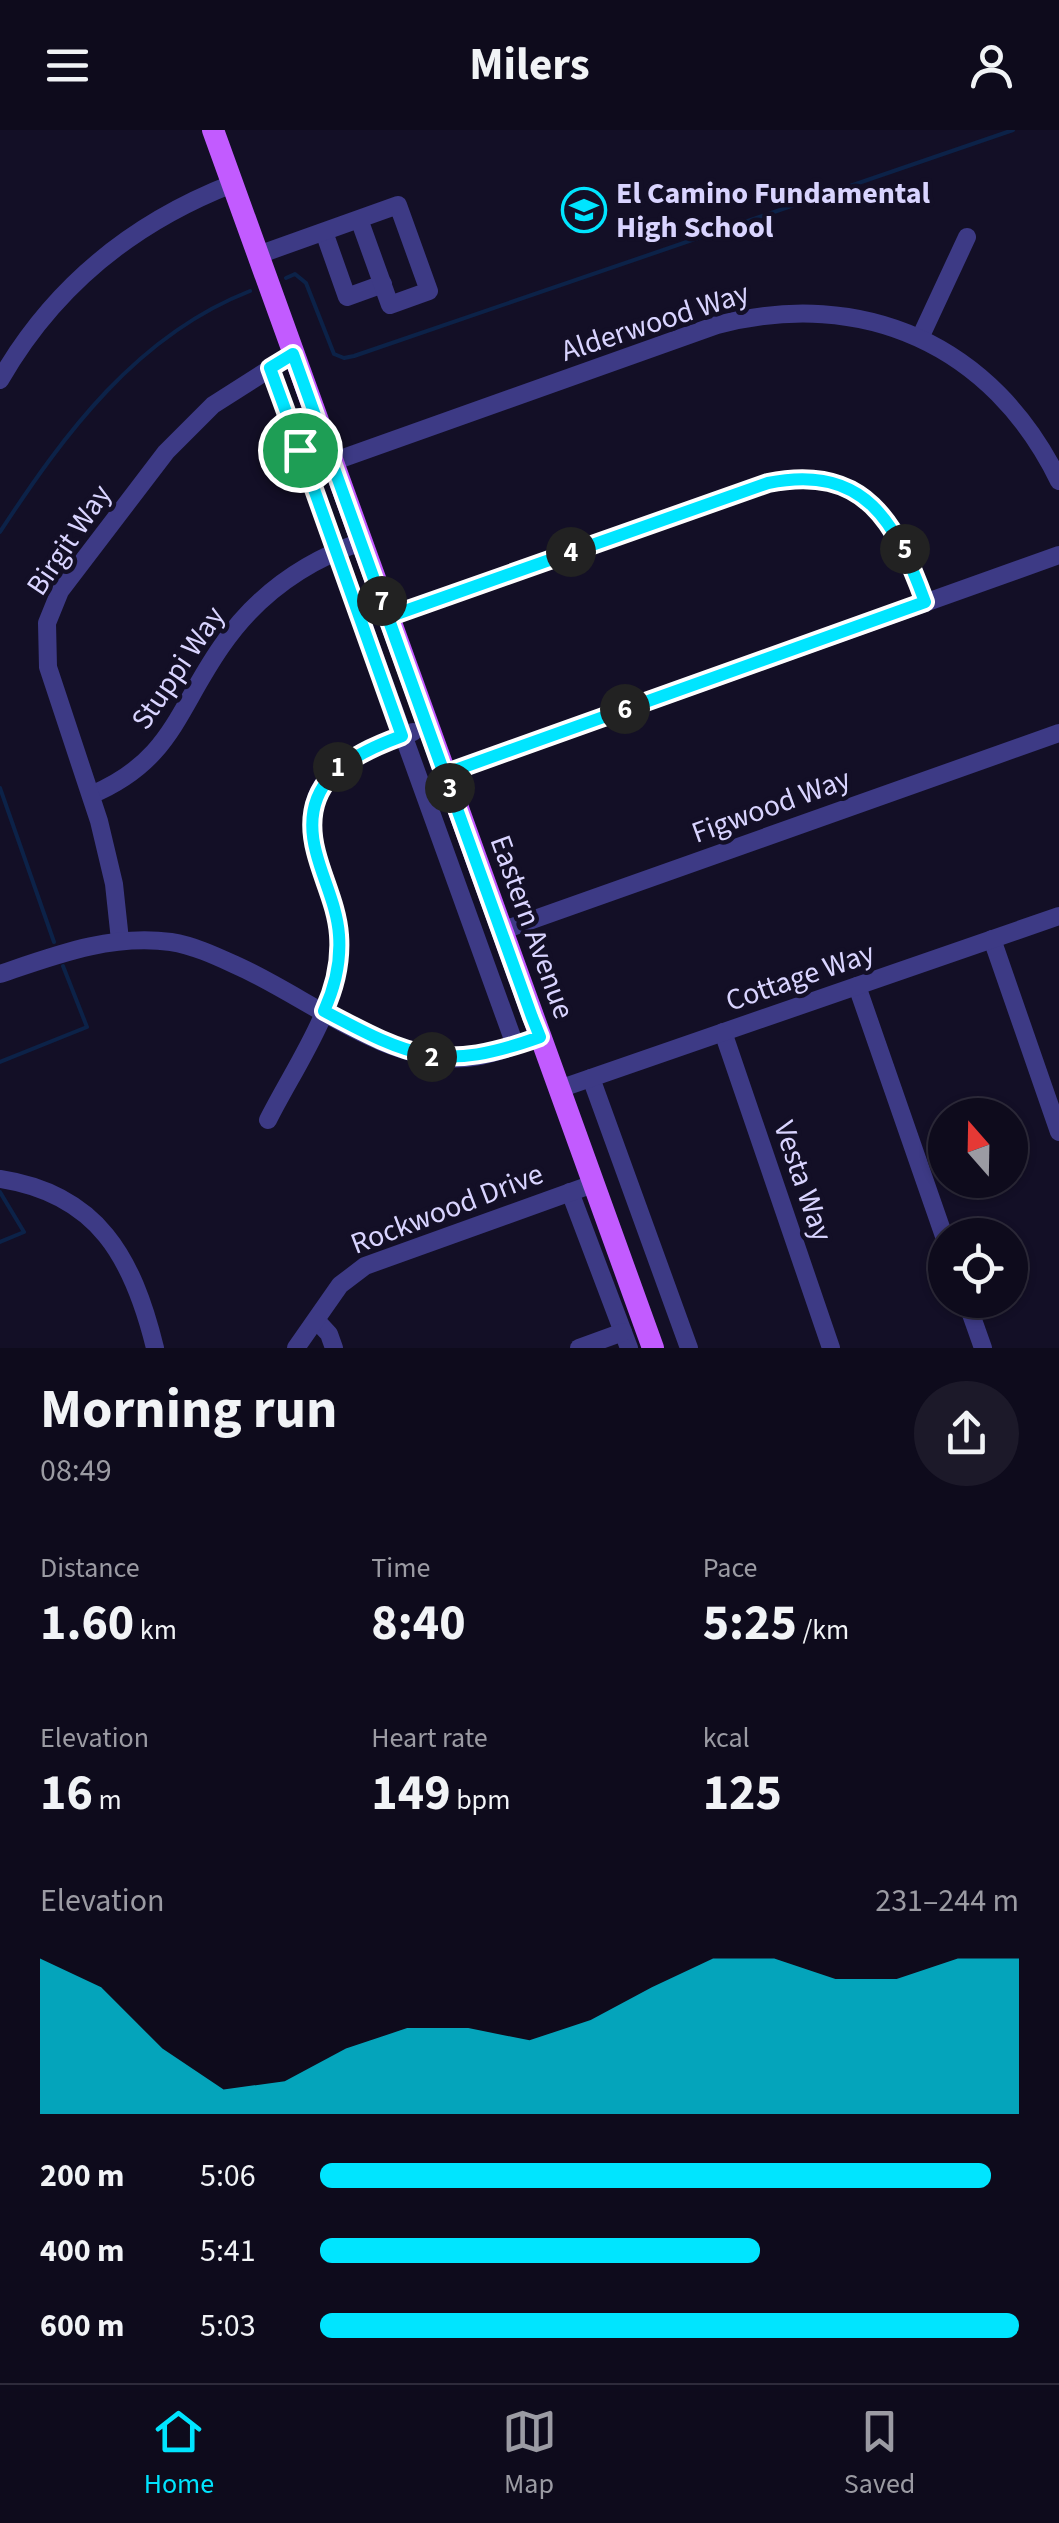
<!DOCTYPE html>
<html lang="en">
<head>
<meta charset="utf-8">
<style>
	body { margin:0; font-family:"Source Sans 3",sans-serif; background:#1c1929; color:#f1f3f6; height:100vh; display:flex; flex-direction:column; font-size:38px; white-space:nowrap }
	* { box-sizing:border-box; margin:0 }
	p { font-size:32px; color:#9b9ba3 }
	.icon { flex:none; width:55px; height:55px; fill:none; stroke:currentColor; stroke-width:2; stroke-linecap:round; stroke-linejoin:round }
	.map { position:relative; height:1218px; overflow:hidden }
	.side { display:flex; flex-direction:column; background:#0e0b1c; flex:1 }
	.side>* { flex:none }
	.needle { width:65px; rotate:340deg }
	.controls { position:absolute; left:928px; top:968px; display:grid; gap:20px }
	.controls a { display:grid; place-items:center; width:100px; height:100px; border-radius:50%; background:#0e0b1c; box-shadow:0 2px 8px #0004,0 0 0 2px #2e2b3b; font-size:50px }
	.pin { position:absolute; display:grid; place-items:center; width:85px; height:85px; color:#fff; margin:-42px; border:5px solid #fff; border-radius:50%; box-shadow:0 2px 10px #0007 }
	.km { position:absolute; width:50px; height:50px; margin:-25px; border-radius:50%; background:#222; color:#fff; font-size:28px; line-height:50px; text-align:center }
	.round { display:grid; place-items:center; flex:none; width:105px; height:105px; border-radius:52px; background:#1c1929 }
	.overview { display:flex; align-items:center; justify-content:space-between; height:170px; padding:0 40px }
	h1 { font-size:55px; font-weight:700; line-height:75px }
	.metrics { display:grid; grid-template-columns:repeat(3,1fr); gap:15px; height:170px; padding:10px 40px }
	.metrics div { display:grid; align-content:center }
	.metrics b { font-size:50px; font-weight:700 }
	.metrics small { font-size:28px; font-weight:400 }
	.metrics p { font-size:28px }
	.chart { height:280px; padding:20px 40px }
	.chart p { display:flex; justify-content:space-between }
	.chart svg { width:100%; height:180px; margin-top:10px; fill:#00e5ff; opacity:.7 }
	ul { padding:0 40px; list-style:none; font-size:32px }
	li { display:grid; grid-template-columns:160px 120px 1fr; align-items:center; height:75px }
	li i { height:25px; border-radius:12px; background:#00e5ff }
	header { display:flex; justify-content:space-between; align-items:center; height:130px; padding:0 40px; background:#0e0b1c; font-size:45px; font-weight:700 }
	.tab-bar { display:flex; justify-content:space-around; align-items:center; height:140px; border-top:2px solid #2e2b3b; background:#0e0b1c; font-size:28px; color:#9b9ba3 }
	.tab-bar a { display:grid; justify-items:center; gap:5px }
	.tab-bar .selected { color:#00e5ff }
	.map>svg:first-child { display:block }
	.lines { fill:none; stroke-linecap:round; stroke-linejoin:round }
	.stream { stroke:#0c2248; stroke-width:4 }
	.minor { stroke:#3d3a85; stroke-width:18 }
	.major { stroke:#c25bff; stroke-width:22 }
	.route-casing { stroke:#fff; stroke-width:20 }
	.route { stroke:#00e5ff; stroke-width:12 }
	.labels { text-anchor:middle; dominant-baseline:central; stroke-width:9; stroke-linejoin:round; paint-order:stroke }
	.poi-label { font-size:30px; font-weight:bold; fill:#d9d4ff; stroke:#130f26; text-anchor:start }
	.street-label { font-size:30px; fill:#d9d4ff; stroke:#130f26 }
</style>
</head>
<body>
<header><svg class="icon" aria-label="menu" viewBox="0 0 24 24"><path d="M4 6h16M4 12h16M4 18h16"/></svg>Milers<svg class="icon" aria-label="person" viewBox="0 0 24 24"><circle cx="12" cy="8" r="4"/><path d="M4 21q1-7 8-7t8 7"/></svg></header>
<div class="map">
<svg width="1059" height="1218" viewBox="0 0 1059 1218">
	<rect width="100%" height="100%" fill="#130f26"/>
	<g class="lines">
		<g class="stream">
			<path d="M286 148 295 144 306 153 334 224 344 228 354 226 1013 0"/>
			<path d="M0 402C64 304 137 205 250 161"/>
			<path d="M0 658 54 812"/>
			<path d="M0 932 87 897 63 836"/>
			<path d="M0 1062 24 1102 0 1112"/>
		</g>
		<g class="minor">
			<path d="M324 102 347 167 383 154"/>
			<path d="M258 125 398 75 429 161 390 175 359 89"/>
			<path d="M920 208 967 107"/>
			<path d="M271 239 515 915"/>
			<path d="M0 250C54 156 132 93 232 54"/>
			<path d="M332 332 717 195C863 157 993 215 1059 351"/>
			<path d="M388 487 768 353C866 334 896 393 925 472"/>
			<path d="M445 644 1059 425"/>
			<path d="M91 665C171 631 176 582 221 517 255 467 303 432 361 412"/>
			<path d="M501 801 1059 603"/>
			<path d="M992 809 1059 1002"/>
			<path d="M120 810 114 754 99 691 48 537 47 493 60 461 166 322 213 275 293 224"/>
			<path d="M0 844C56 825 110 804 171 812 196 816 220 828 242 838 311 870 387 934 466 928 487 926 506 919 525 912"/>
			<path d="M857 856 945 1109"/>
			<path d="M723 902 831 1218"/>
			<path d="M591 948 689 1218"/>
			<path d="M559 959 1059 786"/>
			<path d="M268 990C293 940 333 885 339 828 343 794 329 763 319 731 291 648 350 625 413 602"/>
			<path d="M0 1049C98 1064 133 1128 155 1218"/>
			<path d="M570 1062 629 1218"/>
			<path d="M966 1170 983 1218"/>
			<path d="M317 1191 329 1204 334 1218"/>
			<path d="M296 1218 340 1155 365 1136 593 1054"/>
			<path d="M579 1218 623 1202"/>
		</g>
		<path class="major" d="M213 0 653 1218"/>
	</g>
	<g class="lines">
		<defs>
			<path id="route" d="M300 320 402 606C347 626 298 653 316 722 323 750 337 776 339 805 341 832 335 857 324 881 412 928 442 942 540 907L532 887 388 487 768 353C865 333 896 393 925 472L444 644 293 224 270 238 300 320"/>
		</defs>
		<use href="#route" class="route-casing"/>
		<use href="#route" class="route"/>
	</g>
	<defs>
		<symbol id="school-ring" viewBox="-11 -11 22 22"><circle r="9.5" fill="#130f26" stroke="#00e5ff" stroke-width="1.5"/><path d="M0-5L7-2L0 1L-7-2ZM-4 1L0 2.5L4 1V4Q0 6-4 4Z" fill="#00e5ff"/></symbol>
	</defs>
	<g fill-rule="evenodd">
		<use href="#school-ring" x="559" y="55" width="50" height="50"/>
	</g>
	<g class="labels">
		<g class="poi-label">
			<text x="616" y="63">El Camino Fundamental<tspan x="616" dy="34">High School</tspan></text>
		</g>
		<g class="street-label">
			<text transform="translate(655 192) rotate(-18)">Alderwood Way</text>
			<text transform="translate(69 410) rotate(-56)">Birgit Way</text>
			<text transform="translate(178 538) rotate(-56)">Stuppi Way</text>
			<text transform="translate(771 676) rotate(-20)">Figwood Way</text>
			<text transform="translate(532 797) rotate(70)">Eastern Avenue</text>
			<text transform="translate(800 847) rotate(-19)">Cottage Way</text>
			<text transform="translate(803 1051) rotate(71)">Vesta Way</text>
			<text transform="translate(447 1079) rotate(-21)">Rockwood Drive</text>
		</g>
	</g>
</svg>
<div class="controls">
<a><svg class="needle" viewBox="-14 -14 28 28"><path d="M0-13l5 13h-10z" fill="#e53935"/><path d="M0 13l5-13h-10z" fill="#9b9ba3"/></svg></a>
<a><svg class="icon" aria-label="locate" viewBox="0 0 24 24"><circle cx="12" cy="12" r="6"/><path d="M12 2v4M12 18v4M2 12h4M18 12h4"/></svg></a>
</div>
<div class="pin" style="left:300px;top:320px;background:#1e9e55"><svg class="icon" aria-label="arrive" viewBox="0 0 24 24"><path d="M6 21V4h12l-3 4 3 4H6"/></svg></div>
<b class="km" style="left:338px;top:637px">1</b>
<b class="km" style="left:432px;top:927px">2</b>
<b class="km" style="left:450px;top:658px">3</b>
<b class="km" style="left:571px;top:422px">4</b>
<b class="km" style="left:905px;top:419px">5</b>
<b class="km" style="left:625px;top:579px">6</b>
<b class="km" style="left:382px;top:471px">7</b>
</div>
<section class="side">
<div class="overview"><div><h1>Morning run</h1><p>08:49</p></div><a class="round"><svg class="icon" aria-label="share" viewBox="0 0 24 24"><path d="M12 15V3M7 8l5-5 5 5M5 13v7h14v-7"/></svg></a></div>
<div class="metrics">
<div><p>Distance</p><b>1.60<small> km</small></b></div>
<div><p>Time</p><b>8:40</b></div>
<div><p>Pace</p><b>5:25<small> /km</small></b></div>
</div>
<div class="metrics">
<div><p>Elevation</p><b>16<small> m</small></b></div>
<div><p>Heart rate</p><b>149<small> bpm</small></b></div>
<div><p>kcal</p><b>125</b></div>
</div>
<div class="chart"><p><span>Elevation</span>231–244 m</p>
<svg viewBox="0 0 160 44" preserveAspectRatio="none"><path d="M0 44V6L10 13L20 28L30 38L40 36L50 28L60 23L70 23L80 26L90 21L100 13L110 6L120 6L130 11L140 11L150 6L160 6V44z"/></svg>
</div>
<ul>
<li><b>200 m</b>5:06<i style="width:96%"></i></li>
<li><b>400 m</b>5:41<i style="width:63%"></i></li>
<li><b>600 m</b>5:03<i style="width:100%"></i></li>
</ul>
</section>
<nav class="tab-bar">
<a class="selected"><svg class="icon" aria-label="home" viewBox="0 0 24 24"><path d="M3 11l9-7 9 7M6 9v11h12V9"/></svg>Home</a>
<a><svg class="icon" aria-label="map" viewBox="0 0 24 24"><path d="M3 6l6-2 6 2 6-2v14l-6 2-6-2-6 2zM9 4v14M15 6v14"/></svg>Map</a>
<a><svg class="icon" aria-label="saved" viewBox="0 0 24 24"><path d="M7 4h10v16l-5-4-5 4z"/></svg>Saved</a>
</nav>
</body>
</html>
